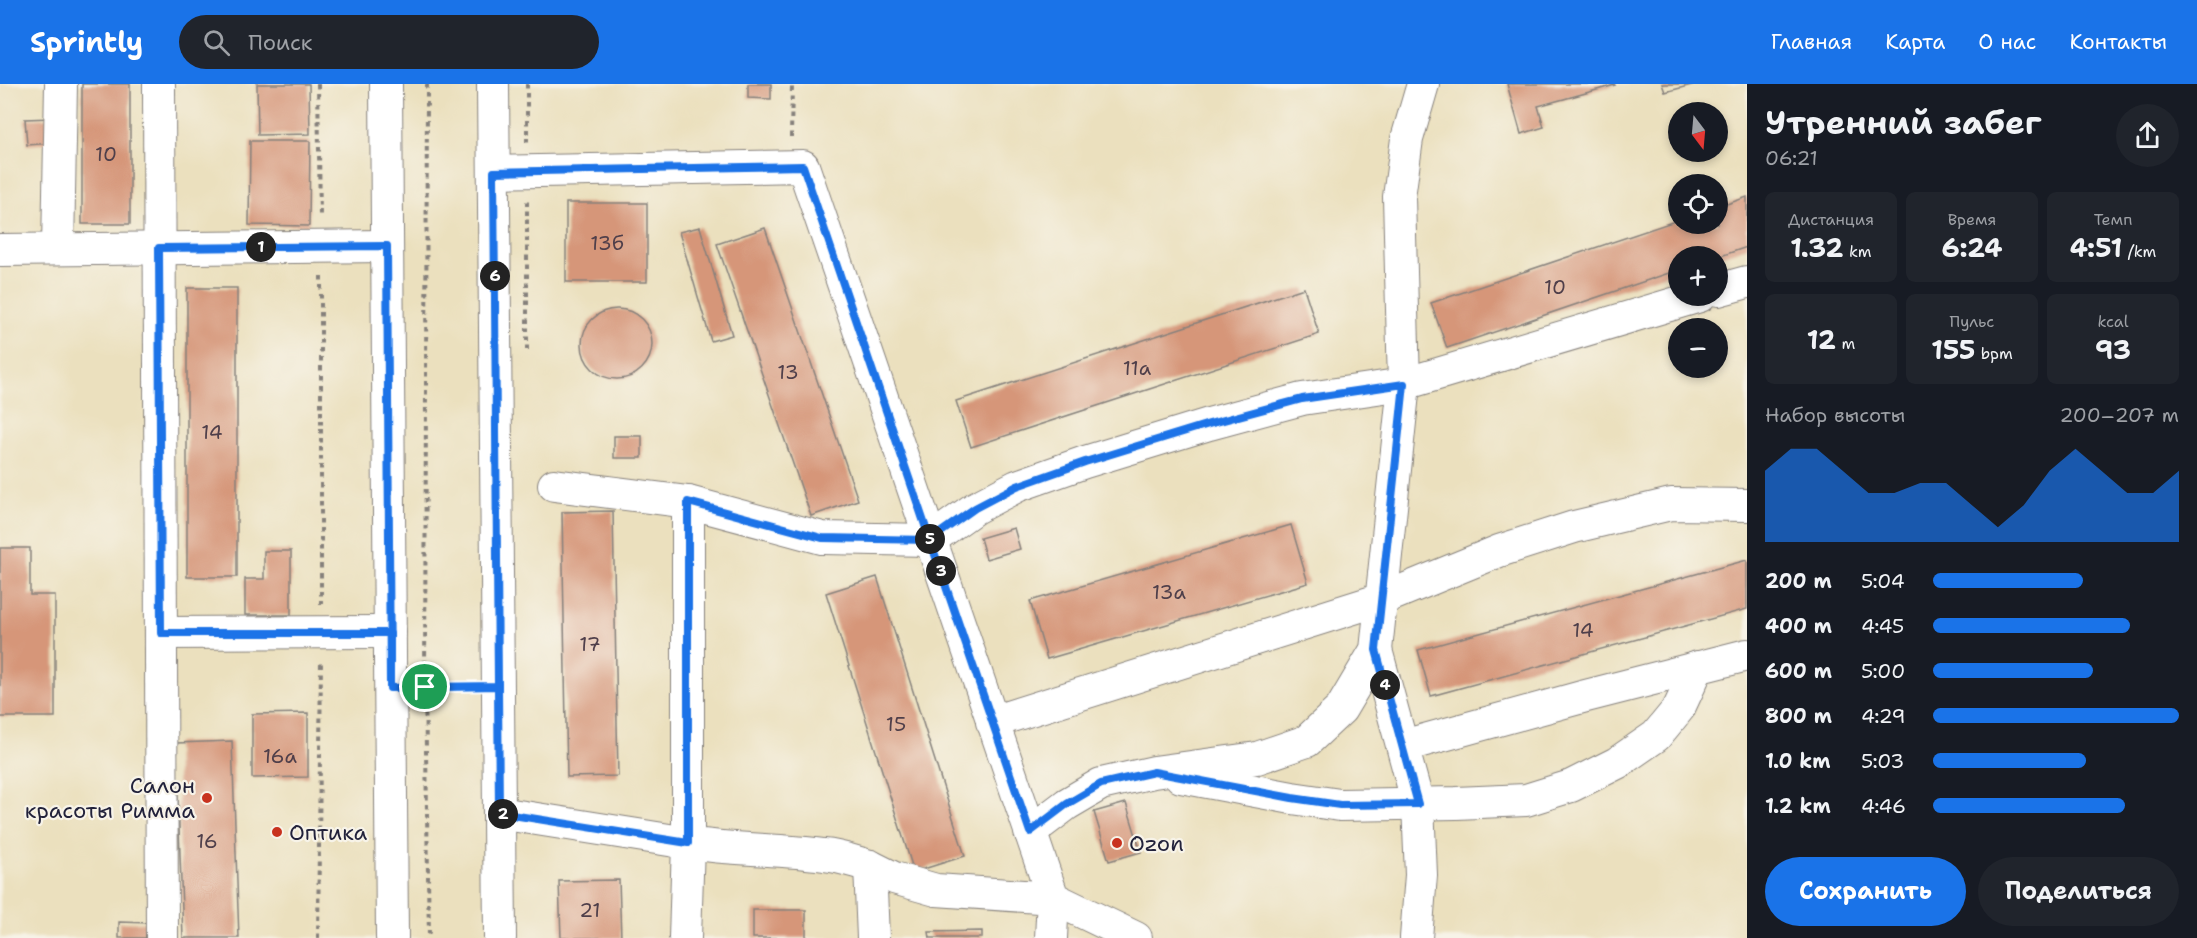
<!DOCTYPE html>
<html lang="ru">
<head>
<meta charset="utf-8">
<style>
	body { margin:0; font-family:"Shantell Sans",sans-serif; background:#20242c; color:#f1f3f6; height:100vh; display:flex; flex-direction:column; font-size:22px; white-space:nowrap }
	* { box-sizing:border-box; margin:0 }
	p { font-size:20px; color:#9ea1a6 }
	.icon { flex:none; width:33px; height:33px; fill:none; stroke:currentColor; stroke-width:2; stroke-linecap:round; stroke-linejoin:round }
	.map { position:relative; flex:1; overflow:hidden }
	.details { display:flex; flex-direction:column; background:#171b24; width:450px }
	.details>* { flex:none }
	.needle { width:39px; rotate:164deg }
	.tools { position:absolute; left:1668px; top:18px; display:grid; gap:12px }
	.tools a { display:grid; place-items:center; width:60px; height:60px; border-radius:50%; background:#171b24; box-shadow:0 3px 9px #0003; font-size:30px }
	.pin { position:absolute; display:grid; place-items:center; width:51px; height:51px; color:#fff; margin:-26px; border:3px solid #fff; border-radius:50%; box-shadow:0 2px 6px #0007 }
	.km { position:absolute; width:30px; height:30px; margin:-15px; border-radius:50%; background:#222; color:#fff; font-size:16px; line-height:30px; text-align:center }
	.round { display:grid; place-items:center; flex:none; width:63px; height:63px; border-radius:32px; background:#20242c }
	.headline { display:flex; align-items:center; justify-content:space-between; height:102px; padding:0 18px }
	h1 { font-size:33px; font-weight:700; line-height:45px }
	.figures { display:grid; grid-template-columns:repeat(3,1fr); gap:9px; height:102px; padding:6px 18px }
	.figures div { display:grid; align-content:center; border-radius:9px; background:#20242c; text-align:center }
	.figures b { font-size:26px; font-weight:700 }
	.figures small { font-size:16px; font-weight:400 }
	.figures p { font-size:16px }
	.chart { height:168px; padding:12px 18px }
	.chart p { display:flex; justify-content:space-between }
	.chart svg { width:100%; height:108px; margin-top:6px; fill:#1a73e8; opacity:.7 }
	.cta { display:flex; gap:12px; margin-top:auto; padding:12px 18px }
	.cta a { flex:1; height:69px; border-radius:36px; background:#1a73e8; color:#fff; font-size:24px; font-weight:700; line-height:69px; text-align:center }
	.cta a+a { background:#20242c; color:#f1f3f6 }
	ul { padding:0 18px; list-style:none; font-size:20px }
	li { display:grid; grid-template-columns:96px 72px 1fr; align-items:center; height:45px }
	li i { height:15px; border-radius:8px; background:#1a73e8 }
	header { display:flex; align-items:center; gap:36px; box-sizing:border-box; height:84px; padding:0 30px; background:#1a73e8; color:#fff }
	header strong { font-size:28px }
	nav { display:flex; gap:33px; margin-inline-start:auto; font-size:21px }
	.search { width:420px; height:54px; background:#20242c; display:flex; align-items:center; gap:15px; box-sizing:border-box; padding:0 21px; border-radius:33px; color:#9ea1a6; font-size:22px }
	main { display:flex; flex:1; min-height:0 }
	.map>svg:first-child { display:block }
	.building { fill:#d69679 }
	.lines { fill:none; stroke-linecap:round; stroke-linejoin:round }
	.minor-casing { stroke:#86817c; stroke-width:34 }
	.path { stroke:#86817c; stroke-width:4; stroke-dasharray:4.5 4.5; stroke-linecap:butt }
	.minor { stroke:#fff; stroke-width:32 }
	.route-casing { stroke:#fff; stroke-width:12 }
	.route { stroke:#1a73e8; stroke-width:8 }
	.poi-dot { fill:#c8321e; stroke:#f7f3e8; stroke-width:2 }
	.labels { text-anchor:middle; dominant-baseline:central; stroke-width:4.5; stroke-linejoin:round; paint-order:stroke }
	.number-label { font-size:20px; fill:#4f3f4a }
	.poi-label { font-size:22px; fill:#22223b; stroke:#f7f3e8; text-anchor:start }
</style>
</head>
<body>
<header>
<strong>Sprintly</strong>
<div class="search"><svg class="icon" aria-label="search" viewBox="0 0 24 24"><circle cx="10" cy="10" r="6"/><path d="M15 15l6 6"/></svg>Поиск</div>
<nav><a>Главная</a><a>Карта</a><a>О нас</a><a>Контакты</a></nav>
</header>
<main>
<div class="map">
<svg width="1747" height="854" viewBox="0 0 1747 854">
	<rect width="100%" height="100%" fill="#f7f3e8"/>
	<filter id="ink" filterUnits="userSpaceOnUse"><feTurbulence type="fractalNoise" baseFrequency=".0167" numOctaves="2"/><feDisplacementMap in="SourceGraphic" scale="12" xChannelSelector="R" yChannelSelector="G"/><feConvolveMatrix kernelMatrix="1 2 1 2 8 2 1 2 1" color-interpolation-filters="sRGB"/></filter>
	<filter id="wash" filterUnits="userSpaceOnUse"><feTurbulence type="fractalNoise" baseFrequency=".008" numOctaves="4" result="noise"/><feDisplacementMap in="SourceGraphic" scale="24" xChannelSelector="R" yChannelSelector="G"/><feGaussianBlur stdDeviation="1.35" result="paint"/><feColorMatrix in="noise" values="0 0 0 0 0 0 0 0 0 0 0 0 0 0 0 0 0 1.4 0 .05"/><feComposite in="paint" operator="in"/></filter>
	<g filter="url(#wash)">
		<rect width="100%" height="100%" fill="#ebe0be"/>
		<g id="blocks">
			<g class="building">
				<rect x="82" y="0" width="48" height="140"/>
				<path d="M257 0H309L310 50 258 51Z"/>
				<path d="M748 0H771V15L748 14Z"/>
				<path d="M1507 0H1614L1615 1 1538 22 1544 43 1521 50Z"/>
				<path d="M1662 0H1692V1L1665 8Z"/>
				<path d="M52 34 53 59 27 61 25 35Z"/>
				<path d="M250 57H310L309 142 249 141Z"/>
				<path d="M1747 113V163L1718 173 1678 172V186L1447 264 1431 219 1678 136V140H1718V123Z"/>
				<rect x="566" y="119" width="81" height="79"/>
				<path d="M700 143 732 251 711 257 679 148Z"/>
				<path d="M765 144 858 416 811 432 717 160Z"/>
				<rect x="187" y="204" width="50" height="289"/>
				<path d="M1304 204 1319 250 971 363 956 317Z"/>
				<circle cx="617" cy="260" r="35"/>
				<rect x="614" y="352" width="28" height="22"/>
				<path d="M613 427 618 692 567 693 562 428Z"/>
				<path d="M1291 441 1308 499 1047 575 1030 517Z"/>
				<path d="M1014 444 1020 465 986 475 980 454Z"/>
				<path d="M0 464H30V511H55V633H0Z"/>
				<path d="M264 467H291V531H245V495H264Z"/>
				<path d="M1747 476V525L1431 612 1418 566Z"/>
				<path d="M877 493 965 772 914 788 826 509Z"/>
				<path d="M308 629V693L252 694V630Z"/>
				<path d="M232 657 239 854H183L176 659Z"/>
				<path d="M1126 719 1141 768 1109 777 1094 728Z"/>
				<path d="M619 796 621 854H561L559 797Z"/>
				<rect x="753" y="826" width="53" height="28"/>
				<path d="M119 838 151 839V854H119Z"/>
				<path d="M982 847V854H930L929 848Z"/>
			</g>
		</g>
	</g>
	<g filter="url(#ink)">
		<use href="#blocks" fill-opacity="0" stroke="#86817c" stroke-width="1.5"/>
		<g class="lines">
			<defs>
				<g id="minor">
					<path d="M159 0 162 854"/>
					<path d="M386 0 392 854"/>
					<path d="M493 0 500 854"/>
					<path d="M494 88 803 82 1053 814 1136 854"/>
					<path d="M58 165 61 0"/>
					<path d="M0 166 387 162"/>
					<path d="M1718 206 1747 198"/>
					<path d="M554 401 688 418 822 454 930 456 975 424 1017 402 1085 378 1209 340 1302 315 1404 300 1700 212"/>
					<path d="M688 418V759C733 766 779 765 824 771 839 772 855 778 870 782"/>
					<path d="M161 549 390 548"/>
					<path d="M1376 566 1418 720 1421 791 1416 854"/>
					<path d="M992 638 1382 515 1499 467 1574 443 1671 420 1747 421"/>
					<path d="M1403 662 1582 613 1747 571"/>
					<path d="M1181 693 1292 714 1340 721 1456 719 1526 716 1571 702 1617 679 1656 652 1679 624 1698 583"/>
					<path d="M499 729 688 759 685 854"/>
					<path d="M1030 748 1067 720 1101 700 1154 688 1257 674 1307 657 1341 625 1376 566 1404 300 1399 113 1407 55 1423 0"/>
					<path d="M873 854 870 782 894 794 936 806 1053 814 1051 854"/>
				</g>
			</defs>
			<use href="#minor" class="minor-casing"/>
			<g class="path">
				<path d="M318 0 320 133"/>
				<path d="M427 0 425 603 429 854"/>
				<path d="M527 0V59"/>
				<path d="M791 53 792 0"/>
				<path d="M321 192V520"/>
				<path d="M527 266V115"/>
				<path d="M424 603 471 602"/>
				<path d="M318 854 321 576"/>
			</g>
			<use href="#minor" class="minor"/>
		</g>
	</g>
	<g class="lines" filter="url(#ink)">
		<defs>
			<path id="route" d="M425 603 390 604V549H161L159 164 387 162 390 604 498 602 499 729 688 759V418L822 454 930 456 1030 748 1067 720 1101 700 1154 688 1292 714 1340 721 1418 720 1376 566 1404 300 1302 315 1209 340 1085 378 1017 402 975 424 930 456 803 82 494 88 498 602 425 603"/>
		</defs>
		<use href="#route" class="route-casing"/>
		<use href="#route" class="route"/>
	</g>
	<g class="poi-dot">
		<circle cx="207" cy="714" r="6"/>
		<circle cx="277" cy="748" r="6"/>
		<circle cx="1117" cy="759" r="6"/>
	</g>
	<g class="labels">
		<g class="number-label">
			<text x="106" y="70">10</text>
			<text x="607" y="159">13б</text>
			<text x="1555" y="203">10</text>
			<text x="1137" y="284">11а</text>
			<text x="788" y="288">13</text>
			<text x="212" y="348">14</text>
			<text x="1169" y="508">13а</text>
			<text x="1583" y="546">14</text>
			<text x="590" y="560">17</text>
			<text x="896" y="640">15</text>
			<text x="280" y="672">16а</text>
			<text x="207" y="757">16</text>
			<text x="590" y="826">21</text>
		</g>
		<g class="poi-label">
			<text x="195" y="701" text-anchor="end">Салон<tspan x="195" dy="25">красоты Римма</tspan></text>
			<text x="289" y="748">Оптика</text>
			<text x="1129" y="759">Ozon</text>
		</g>
	</g>
</svg>
<div class="tools">
<a><svg class="needle" viewBox="-14 -14 28 28"><path d="M0-13l5 13h-10z" fill="#e53935"/><path d="M0 13l5-13h-10z" fill="#9ea1a6"/></svg></a>
<a><svg class="icon" aria-label="locate" viewBox="0 0 24 24"><circle cx="12" cy="12" r="6"/><path d="M12 2v4M12 18v4M2 12h4M18 12h4"/></svg></a>
<a>+</a>
<a>−</a>
</div>
<div class="pin" style="left:425px;top:603px;background:#1e9e55"><svg class="icon" aria-label="arrive" viewBox="0 0 24 24"><path d="M6 21V4h12l-3 4 3 4H6"/></svg></div>
<b class="km" style="left:261px;top:163px">1</b>
<b class="km" style="left:503px;top:730px">2</b>
<b class="km" style="left:941px;top:487px">3</b>
<b class="km" style="left:1385px;top:601px">4</b>
<b class="km" style="left:930px;top:455px">5</b>
<b class="km" style="left:495px;top:192px">6</b>
</div>
<section class="details">
<div class="headline"><div><h1>Утренний забег</h1><p>06:21</p></div><a class="round"><svg class="icon" aria-label="share" viewBox="0 0 24 24"><path d="M12 15V3M7 8l5-5 5 5M5 13v7h14v-7"/></svg></a></div>
<div class="figures">
<div><p>Дистанция</p><b>1.32<small> km</small></b></div>
<div><p>Время</p><b>6:24</b></div>
<div><p>Темп</p><b>4:51<small> /km</small></b></div>
</div>
<div class="figures">
<div><b>12<small> m</small></b></div>
<div><p>Пульс</p><b>155<small> bpm</small></b></div>
<div><p>kcal</p><b>93</b></div>
</div>
<div class="chart"><p><span>Набор высоты</span>200–207 m</p>
<svg viewBox="0 0 160 44" preserveAspectRatio="none"><path d="M0 44V15L10 6L20 6L30 15L40 24L50 24L60 20L70 20L80 29L90 38L100 29L110 15L120 6L130 15L140 24L150 24L160 15V44z"/></svg>
</div>
<ul>
<li><b>200 m</b>5:04<i style="width:61%"></i></li>
<li><b>400 m</b>4:45<i style="width:80%"></i></li>
<li><b>600 m</b>5:00<i style="width:65%"></i></li>
<li><b>800 m</b>4:29<i style="width:100%"></i></li>
<li><b>1.0 km</b>5:03<i style="width:62%"></i></li>
<li><b>1.2 km</b>4:46<i style="width:78%"></i></li>
</ul>
<div class="cta"><a>Сохранить</a><a>Поделиться</a></div>
</section>
</main>
</body>
</html>
